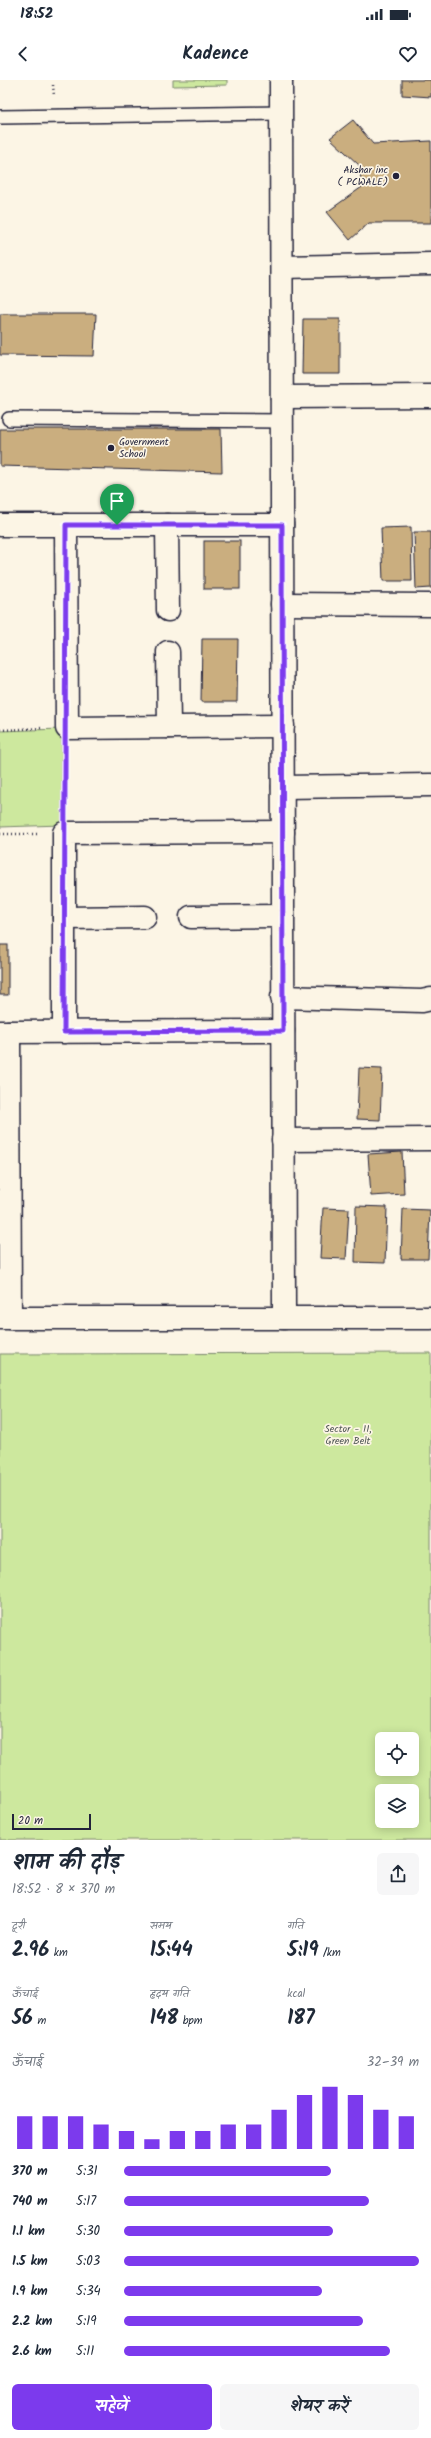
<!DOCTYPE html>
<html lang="hi">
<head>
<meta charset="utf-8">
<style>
	body { margin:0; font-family:Kalam,"Playpen Sans Deva",sans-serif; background:#f6f6f7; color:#1f2937; height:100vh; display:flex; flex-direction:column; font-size:15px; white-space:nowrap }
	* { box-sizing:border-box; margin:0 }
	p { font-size:13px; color:#747a83 }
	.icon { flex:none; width:22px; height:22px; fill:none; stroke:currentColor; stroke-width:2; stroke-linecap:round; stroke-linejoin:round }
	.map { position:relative; height:1760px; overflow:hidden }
	.sheet { display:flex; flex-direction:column; background:#fff; flex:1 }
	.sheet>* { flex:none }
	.fabs { position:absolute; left:375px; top:1652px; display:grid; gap:8px }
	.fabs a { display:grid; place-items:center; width:44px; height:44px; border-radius:6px; background:#fff; box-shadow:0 2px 10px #0003; font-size:20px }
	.scale { position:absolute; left:12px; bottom:10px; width:79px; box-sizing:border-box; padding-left:4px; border:2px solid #22223b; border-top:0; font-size:11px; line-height:14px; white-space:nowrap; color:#22223b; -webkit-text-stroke:3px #fcf5e5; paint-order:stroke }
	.pin { position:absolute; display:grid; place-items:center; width:34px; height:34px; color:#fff; margin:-41px -17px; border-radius:50% 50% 50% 0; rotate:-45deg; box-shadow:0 0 4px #0007 }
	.pin .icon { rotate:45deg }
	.round { display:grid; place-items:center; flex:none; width:42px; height:42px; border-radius:6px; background:#f6f6f7 }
	.head { display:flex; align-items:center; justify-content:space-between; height:68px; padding:0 12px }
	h1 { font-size:22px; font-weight:700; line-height:30px }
	.metrics { display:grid; grid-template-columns:repeat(3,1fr); gap:6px; height:68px; padding:4px 12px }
	.metrics div { display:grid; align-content:center }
	.metrics b { font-size:20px; font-weight:700 }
	.metrics small { font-size:11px; font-weight:400 }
	.metrics p { font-size:11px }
	.chart { height:112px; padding:8px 12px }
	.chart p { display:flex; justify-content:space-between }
	.chart svg { width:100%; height:72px; margin-top:4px; stroke:#7c3aed; stroke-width:6 }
	.action { display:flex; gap:8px; margin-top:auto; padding:8px 12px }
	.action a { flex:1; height:46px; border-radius:6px; background:#7c3aed; color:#fff; font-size:16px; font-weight:700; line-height:46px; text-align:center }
	.action a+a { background:#f6f6f7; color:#1f2937 }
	ul { padding:0 12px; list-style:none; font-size:13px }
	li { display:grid; grid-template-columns:64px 48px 1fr; align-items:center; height:30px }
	li i { height:10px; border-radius:5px; background:#7c3aed }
	.status { display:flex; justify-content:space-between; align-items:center; height:28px; padding:0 20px; background:#fff; direction:ltr }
	.status svg { height:11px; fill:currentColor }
	header { display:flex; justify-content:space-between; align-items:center; height:52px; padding:0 12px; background:#fff; font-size:18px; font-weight:700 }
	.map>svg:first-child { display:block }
	.green { fill:#cde89e; stroke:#78856c; fill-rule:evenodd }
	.building { fill:#caae7f; stroke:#22223b }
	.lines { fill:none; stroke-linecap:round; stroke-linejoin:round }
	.lane-casing { stroke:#22223b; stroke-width:16 }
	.street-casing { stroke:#22223b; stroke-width:25 }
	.secondary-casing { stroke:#22223b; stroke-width:25 }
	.path { stroke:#22223b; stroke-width:2.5; stroke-dasharray:1 3; stroke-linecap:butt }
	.lane { stroke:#fcf5e5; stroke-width:13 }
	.street { stroke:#fcf5e5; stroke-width:22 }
	.secondary { stroke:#fcf5e5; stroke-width:22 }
	.route-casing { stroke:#fff; stroke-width:8 }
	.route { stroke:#7c3aed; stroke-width:5 }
	.poi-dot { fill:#22223b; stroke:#fcf5e5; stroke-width:1.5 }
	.labels { text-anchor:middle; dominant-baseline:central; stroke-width:3.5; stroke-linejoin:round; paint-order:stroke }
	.poi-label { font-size:10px; fill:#22223b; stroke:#fcf5e5; text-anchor:end }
	.park-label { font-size:10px; fill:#4d5454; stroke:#fcf5e5 }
</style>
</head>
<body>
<div class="status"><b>18:52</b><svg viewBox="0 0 49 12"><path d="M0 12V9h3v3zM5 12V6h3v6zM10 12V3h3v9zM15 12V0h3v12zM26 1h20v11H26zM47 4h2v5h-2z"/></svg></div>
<header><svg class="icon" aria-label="back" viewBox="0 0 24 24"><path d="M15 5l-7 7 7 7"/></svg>Kadence<svg class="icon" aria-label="heart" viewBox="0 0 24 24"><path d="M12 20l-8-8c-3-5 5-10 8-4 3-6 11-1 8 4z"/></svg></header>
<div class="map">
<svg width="431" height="1760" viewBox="0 0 431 1760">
	<rect width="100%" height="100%" fill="#fcf5e5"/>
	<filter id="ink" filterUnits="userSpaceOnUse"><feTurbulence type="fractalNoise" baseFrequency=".025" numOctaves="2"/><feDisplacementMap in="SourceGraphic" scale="8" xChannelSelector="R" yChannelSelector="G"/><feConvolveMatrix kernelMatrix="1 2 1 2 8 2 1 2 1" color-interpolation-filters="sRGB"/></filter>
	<g filter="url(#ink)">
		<g class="green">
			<path d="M173 0H227V5L173 6Z"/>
			<path d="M62 649V745L0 747V651Z"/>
			<path d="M431 1273V1760H0V1274ZM382 1659H412V1689H382ZM382 1711H412V1741H382Z"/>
		</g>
		<g class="building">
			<path d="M402 0H431V17L402 15Z"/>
			<path d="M353 40 373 64 431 61V143H369L350 160 327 132 362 107 359 85 330 58Z"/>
			<path d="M0 234H96L94 276 0 275Z"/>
			<path d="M303 239H340V294H302Z"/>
			<path d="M0 349H221L222 392 0 386Z"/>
			<path d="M411 447 412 501H383L381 448Z"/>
			<path d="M414 452H431V508L416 509Z"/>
			<rect x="204" y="461" width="36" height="48"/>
			<path d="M202 559H238L237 622H201Z"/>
			<rect x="0" y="865" width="8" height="50"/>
			<path d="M359 988 382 989 380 1040 357 1039Z"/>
			<path d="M402 1072 404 1114 371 1116 368 1074Z"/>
			<path d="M356 1126 387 1127 385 1183 355 1182Z"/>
			<path d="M323 1128 349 1129 346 1179 320 1178Z"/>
			<path d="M403 1129 430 1130 428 1179H401Z"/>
		</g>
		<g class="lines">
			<defs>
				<g id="lane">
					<path d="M0 37 282 33"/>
					<path d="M9 339 282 341"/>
				</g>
				<g id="street">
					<path d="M281 0 284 1238"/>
					<path d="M282 187 431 184"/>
					<path d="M282 317 431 316"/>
					<path d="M0 445H282"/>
					<path d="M66 445 67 648 283 646"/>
					<path d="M167 445 168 530"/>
					<path d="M282 524 431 525"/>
					<path d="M168 572 169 647"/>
					<path d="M283 707 431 705"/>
					<path d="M191 837 283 836"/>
					<path d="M64 838 145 837"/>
					<path d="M282 917 422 921 431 919"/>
					<path d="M0 952 283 951"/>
					<path d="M9 952 10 1238"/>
					<path d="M64 952V753L283 752"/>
					<path d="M283 1060 431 1059"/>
				</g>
				<path id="secondary" d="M0 1238H431"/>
			</defs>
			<use href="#lane" class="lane-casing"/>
			<use href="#street" class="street-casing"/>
			<use href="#secondary" class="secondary-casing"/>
			<g class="path">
				<path d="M53 5 54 16"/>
				<path d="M0 650 43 648"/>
				<path d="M65 728 66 673"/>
				<path d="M0 754H39"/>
			</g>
			<use href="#lane" class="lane"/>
			<use href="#street" class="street"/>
			<use href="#secondary" class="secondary"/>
		</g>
	</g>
	<g class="lines" filter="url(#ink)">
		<defs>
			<path id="route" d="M66 445H282L283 951 64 952Z"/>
		</defs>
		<use href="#route" class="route-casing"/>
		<use href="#route" class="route"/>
	</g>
	<g class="poi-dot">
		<circle cx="396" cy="96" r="4"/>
		<circle cx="111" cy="368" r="4"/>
	</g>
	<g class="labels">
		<g class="poi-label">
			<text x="388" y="90">Akshar inc<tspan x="388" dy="12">( PCWALE)</tspan></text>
			<text x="119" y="362" text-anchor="start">Government<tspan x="119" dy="12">School</tspan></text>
		</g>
		<g class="park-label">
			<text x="348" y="1349">Sector - 11,<tspan x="348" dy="12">Green Belt</tspan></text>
		</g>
	</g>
</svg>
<div class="fabs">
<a><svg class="icon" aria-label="locate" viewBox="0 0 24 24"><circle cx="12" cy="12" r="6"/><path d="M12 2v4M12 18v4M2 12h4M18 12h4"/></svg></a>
<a><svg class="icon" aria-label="layers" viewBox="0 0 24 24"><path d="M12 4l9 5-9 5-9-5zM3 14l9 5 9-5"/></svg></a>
</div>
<div class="scale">20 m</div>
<div class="pin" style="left:117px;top:445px;background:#1e9e55"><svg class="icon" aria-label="arrive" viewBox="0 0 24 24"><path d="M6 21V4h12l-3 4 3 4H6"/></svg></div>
</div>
<section class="sheet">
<div class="head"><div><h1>शाम की दौड़</h1><p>18:52 · 8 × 370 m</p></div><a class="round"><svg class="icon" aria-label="share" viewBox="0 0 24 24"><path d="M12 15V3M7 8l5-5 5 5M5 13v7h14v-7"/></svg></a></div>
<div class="metrics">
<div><p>दूरी</p><b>2.96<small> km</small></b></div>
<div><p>समय</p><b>15:44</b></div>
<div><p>गति</p><b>5:19<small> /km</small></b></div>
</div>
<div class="metrics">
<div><p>ऊँचाई</p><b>56<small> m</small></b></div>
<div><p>हृदय गति</p><b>148<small> bpm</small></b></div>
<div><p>kcal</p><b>187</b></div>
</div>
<div class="chart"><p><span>ऊँचाई</span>32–39 m</p>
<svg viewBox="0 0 160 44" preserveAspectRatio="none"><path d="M5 44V24M15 44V24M25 44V24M35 44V29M45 44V33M55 44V38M65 44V33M75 44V33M85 44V29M95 44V29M105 44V20M115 44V11M125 44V6M135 44V11M145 44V20M155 44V24"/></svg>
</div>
<ul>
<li><b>370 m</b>5:31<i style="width:70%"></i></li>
<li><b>740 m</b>5:17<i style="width:83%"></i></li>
<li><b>1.1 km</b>5:30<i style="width:71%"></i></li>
<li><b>1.5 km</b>5:03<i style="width:100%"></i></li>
<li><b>1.9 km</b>5:34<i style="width:67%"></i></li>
<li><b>2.2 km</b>5:19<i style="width:81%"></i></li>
<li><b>2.6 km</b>5:11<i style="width:90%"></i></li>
</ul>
<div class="action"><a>सहेजें</a><a>शेयर करें</a></div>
</section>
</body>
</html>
